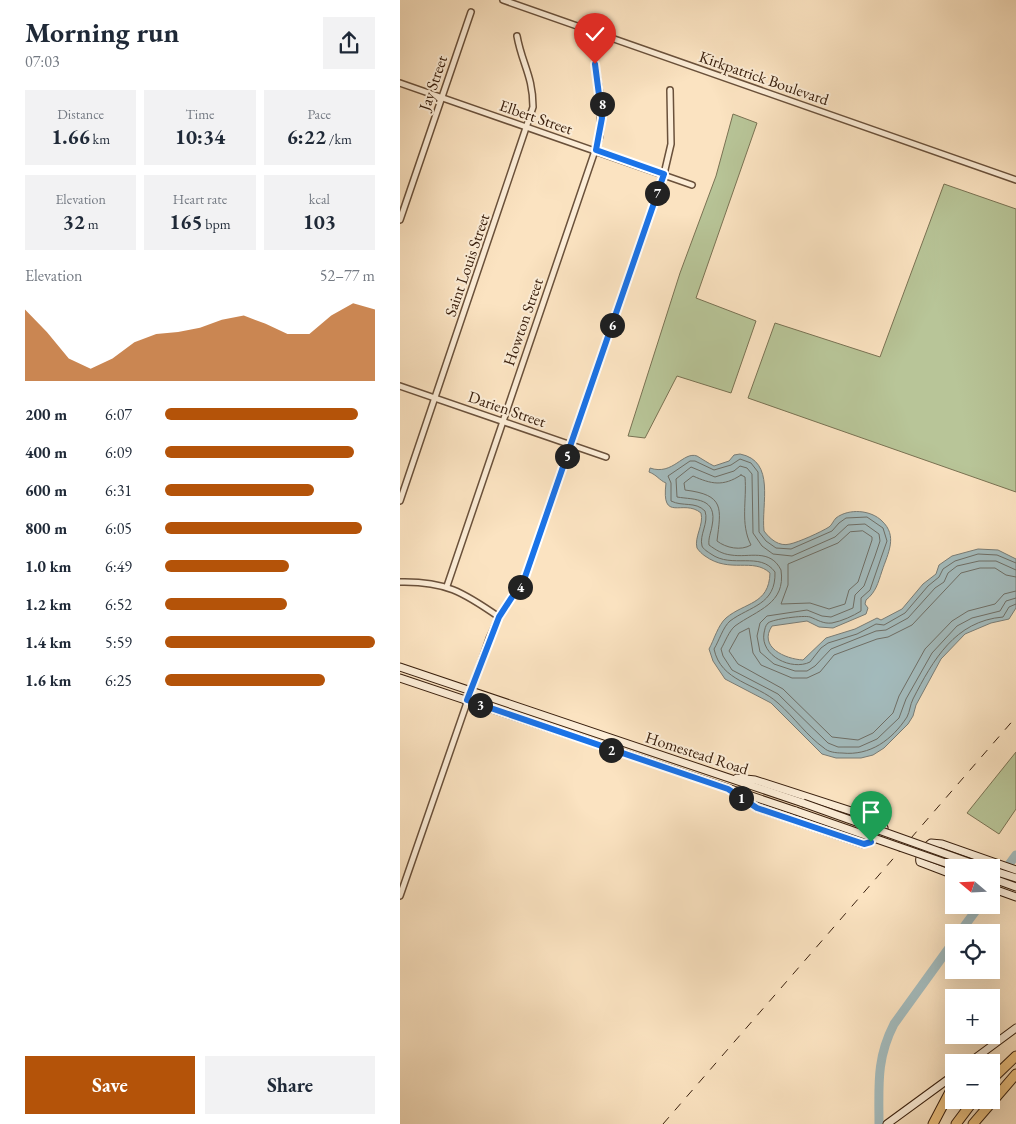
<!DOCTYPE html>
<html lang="en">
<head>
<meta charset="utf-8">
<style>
	body { margin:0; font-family:"EB Garamond",serif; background:#f2f2f3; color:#1f2937; height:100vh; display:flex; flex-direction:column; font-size:19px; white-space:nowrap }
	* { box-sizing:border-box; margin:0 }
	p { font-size:16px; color:#747a83 }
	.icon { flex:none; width:28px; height:28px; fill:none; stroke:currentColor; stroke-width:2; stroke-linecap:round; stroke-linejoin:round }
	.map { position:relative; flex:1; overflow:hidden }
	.details { display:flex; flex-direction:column; background:#fff; width:400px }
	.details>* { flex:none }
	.needle { width:32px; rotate:289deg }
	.buttons { position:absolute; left:545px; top:859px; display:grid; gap:10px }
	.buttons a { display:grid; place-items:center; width:55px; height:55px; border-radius:0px; background:#fff; box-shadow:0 5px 20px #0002; font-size:25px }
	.pin { position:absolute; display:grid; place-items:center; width:42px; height:42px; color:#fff; margin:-51px -21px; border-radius:50% 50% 50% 0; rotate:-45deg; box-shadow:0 0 5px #0007 }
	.pin .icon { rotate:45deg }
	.km { position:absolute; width:25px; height:25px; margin:-12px; border-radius:50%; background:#222; color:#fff; font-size:14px; line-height:25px; text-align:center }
	.round { display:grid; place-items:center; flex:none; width:52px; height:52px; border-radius:0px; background:#f2f2f3 }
	.head { display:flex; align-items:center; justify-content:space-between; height:85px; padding:0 25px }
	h1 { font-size:28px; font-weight:700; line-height:38px }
	.stats { display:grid; grid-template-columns:repeat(3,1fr); gap:8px; height:85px; padding:5px 25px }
	.stats div { display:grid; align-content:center; border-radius:0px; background:#f2f2f3; text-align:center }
	.stats b { font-size:21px; font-weight:700 }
	.stats small { font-size:14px; font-weight:400 }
	.stats p { font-size:14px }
	.chart { height:140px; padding:10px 25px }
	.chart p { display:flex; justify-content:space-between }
	.chart svg { width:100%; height:90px; margin-top:5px; fill:#b45309; opacity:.7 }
	.primary-button { display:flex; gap:10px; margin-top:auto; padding:10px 25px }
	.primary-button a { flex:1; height:58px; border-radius:0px; background:#b45309; color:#fff; font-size:20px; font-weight:700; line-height:58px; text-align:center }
	.primary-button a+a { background:#f2f2f3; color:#1f2937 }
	ul { padding:0 25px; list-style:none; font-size:16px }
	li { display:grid; grid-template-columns:80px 60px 1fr; align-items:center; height:38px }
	li i { height:12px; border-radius:6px; background:#b45309 }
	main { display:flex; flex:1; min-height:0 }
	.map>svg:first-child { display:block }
	.green { fill:#b8c598; stroke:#797253 }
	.water { fill:#a3bbbd; stroke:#797d77 }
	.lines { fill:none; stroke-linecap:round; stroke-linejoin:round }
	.shore { stroke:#6e6e66; stroke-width:1 }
	.river { stroke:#a3bbbd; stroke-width:9 }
	.minor-casing { stroke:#6a513b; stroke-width:8 }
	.secondary-casing { stroke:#3a200e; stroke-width:9 }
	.motorway-casing { stroke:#3a200e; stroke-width:11 }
	.minor { stroke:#fcedd7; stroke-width:5 }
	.secondary { stroke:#fcedd7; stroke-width:7 }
	.motorway { stroke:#eec280; stroke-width:9 }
	.rail { stroke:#3a200e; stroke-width:1; stroke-dasharray:9 9; stroke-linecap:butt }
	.secondary-bridge-casing { stroke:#3a200e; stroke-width:9; stroke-linecap:butt }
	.secondary-bridge { stroke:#fcedd7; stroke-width:7 }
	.route-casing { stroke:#fff; stroke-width:10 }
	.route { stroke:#1a73e8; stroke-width:6 }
	.labels { text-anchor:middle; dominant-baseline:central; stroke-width:4; stroke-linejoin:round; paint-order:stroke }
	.street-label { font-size:16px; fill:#3a200e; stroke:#fcedd7 }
</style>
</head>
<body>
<main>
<section class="details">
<div class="head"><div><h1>Morning run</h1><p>07:03</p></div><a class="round"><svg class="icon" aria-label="share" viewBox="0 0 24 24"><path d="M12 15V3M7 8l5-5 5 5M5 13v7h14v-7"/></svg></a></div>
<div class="stats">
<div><p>Distance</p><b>1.66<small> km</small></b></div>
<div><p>Time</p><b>10:34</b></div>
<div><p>Pace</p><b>6:22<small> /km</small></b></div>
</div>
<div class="stats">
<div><p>Elevation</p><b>32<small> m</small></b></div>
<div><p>Heart rate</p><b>165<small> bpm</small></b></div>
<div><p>kcal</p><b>103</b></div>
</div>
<div class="chart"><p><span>Elevation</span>52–77 m</p>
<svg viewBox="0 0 160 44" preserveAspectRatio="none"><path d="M0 44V9L10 20L20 33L30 38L40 33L50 25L60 21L70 20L80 18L90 14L100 12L110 16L120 21L130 21L140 12L150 6L160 9V44z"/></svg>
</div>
<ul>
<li><b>200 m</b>6:07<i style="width:92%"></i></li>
<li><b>400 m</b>6:09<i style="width:90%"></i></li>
<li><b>600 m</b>6:31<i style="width:71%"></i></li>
<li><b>800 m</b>6:05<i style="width:94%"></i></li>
<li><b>1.0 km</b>6:49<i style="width:59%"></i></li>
<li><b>1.2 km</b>6:52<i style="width:58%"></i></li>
<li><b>1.4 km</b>5:59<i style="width:100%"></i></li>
<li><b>1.6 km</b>6:25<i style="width:76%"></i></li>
</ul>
<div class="primary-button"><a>Save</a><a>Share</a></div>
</section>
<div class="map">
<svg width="616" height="1124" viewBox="0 0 616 1124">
	<rect width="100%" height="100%" fill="#fbe3c1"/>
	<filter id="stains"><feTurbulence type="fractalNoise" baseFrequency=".004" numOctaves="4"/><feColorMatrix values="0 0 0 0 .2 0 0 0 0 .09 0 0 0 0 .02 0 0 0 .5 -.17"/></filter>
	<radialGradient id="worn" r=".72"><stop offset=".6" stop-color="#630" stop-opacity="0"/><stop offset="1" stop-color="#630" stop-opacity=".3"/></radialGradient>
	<g class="green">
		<path d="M333 114 357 123 296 298 356 321 331 393 277 376 245 438 228 436 280 273 316 176Z"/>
		<path d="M544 184 616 209V492L348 398 375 323 480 357Z"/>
		<path d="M616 752V809L599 834 567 813Z"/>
	</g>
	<path class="water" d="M340 454C376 461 361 504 364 531 370 539 379 547 390 544 399 542 421 532 429 527 432 525 433 521 436 518 449 508 471 510 482 521 498 536 488 553 482 571 478 583 476 592 466 600L465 604 468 608 466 614 433 628 419 627 407 621 372 626C358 647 385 659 403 660L426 638 455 629 477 618 481 620 502 609 523 584 536 574 539 565 552 556 578 549 598 550 616 559V608L609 619 591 623 565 634 541 659 516 705 513 716 508 724 484 748 473 755 461 758H436L422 754 371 703 325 679 313 661 309 649C314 640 318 625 326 618 345 602 369 605 370 573 353 557 330 574 305 556 302 554 299 551 297 548 294 537 304 525 301 513 283 498 261 524 266 483 259 480 257 475 249 472L250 468C273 476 283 451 297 456 302 459 308 463 314 466L329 461 334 455Z"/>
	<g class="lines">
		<g class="shore">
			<path d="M341 475 345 477C347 500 340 524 351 545 341 551 326 548 317 541 321 508 325 495 285 490L284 483 293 476C311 484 323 487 341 475Z"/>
			<path d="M463 531 472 537V540L458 582 449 590 445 604 429 609 410 603 381 604 388 585V564L438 543 450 532Z"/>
			<path d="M616 563 597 555 578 554 555 561 543 569 539 577 528 586 505 613 484 625 476 624 457 634 428 643 421 648 410 662C392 671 360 656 364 633 365 629 365 626 368 623 373 619 404 615 410 617 418 620 423 624 432 623 442 621 453 616 461 611V598L470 590 481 558 487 541 483 528 467 517 446 518 439 523 432 531 391 549 376 548 366 541 359 532 358 472 351 463 340 459 331 465 314 470 295 461H290L268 476 271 483V501C283 507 295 501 305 511 309 523 299 535 302 546 303 549 308 552 311 554 332 569 360 551 375 572 376 605 350 606 330 621 323 627 319 641 314 649 321 682 356 683 378 703 394 717 407 736 424 748 428 752 436 753 442 753 470 756 492 740 507 717 510 711 510 705 513 699 533 660 555 621 603 617L609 607 616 604"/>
			<path d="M616 570 596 561H579L557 566 548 573 544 582 535 588 508 618 486 630 476 631 431 649 415 666 407 671H395L374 664 360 652 357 636 360 623 367 616 407 610 422 616 431 617 453 608 455 595 464 586 475 556 480 541 479 534 465 524 448 525 435 537 392 556 373 554 362 546 353 533 352 474 347 468 340 466 334 471 315 477 291 467 276 479 277 497C295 500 318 497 312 526 311 532 308 539 309 545 316 550 322 554 331 555 349 558 370 548 381 570 386 604 357 610 335 626 329 631 325 642 321 649L323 656 332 670 378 694 428 743 438 747H459L477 739 499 718 506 699 532 653 557 626 572 618 600 611 606 601 616 598"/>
			<path d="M616 577 606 575 595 568H580L561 573 512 625 488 637 477 639 434 655 420 672 407 678H392L361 665 353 653 349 628 339 633 329 651 338 664 383 689 432 737 458 740 473 733 493 713 499 696 525 649 552 621 568 611 595 604 604 594 616 591"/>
		</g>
		<g class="river">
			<path d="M591 889 616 855"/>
			<path d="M560 932 580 905"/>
			<path d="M479 1124C479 1086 476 1059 494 1024L554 941"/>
		</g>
		<defs>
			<g id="minor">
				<path d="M103 0 616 180"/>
				<path d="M0 83 292 185"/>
				<path d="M0 220 71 12"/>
				<path d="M0 386 206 457"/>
				<path d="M0 501 133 107C133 76 122 64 117 36"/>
				<path d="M0 582C45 581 63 592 99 617"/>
				<path d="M47 586 200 136 201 101 195 64"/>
				<path d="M0 896 89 639 99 617 125 577 264 174 271 144 270 90"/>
			</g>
			<g id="secondary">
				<path d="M0 667 403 803"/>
				<path d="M0 678 396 811"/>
				<path d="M332 792 357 808 463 844 471 842 484 828 479 820 355 780 337 778"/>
				<path d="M591 870 616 878"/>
				<path d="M554 875 520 862C518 855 526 847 531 843L542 844 616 870"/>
				<path d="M591 878 616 887"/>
				<path d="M591 888 616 897"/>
				<path d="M570 1062 616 1028"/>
				<path d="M487 1124 554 1075"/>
			</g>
			<g id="motorway">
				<path d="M591 1080 616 1056"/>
				<path d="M533 1124 554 1084"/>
				<path d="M556 1124 574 1100"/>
				<path d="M573 1124 616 1074"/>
			</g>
		</defs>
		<use href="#minor" class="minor-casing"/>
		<use href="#secondary" class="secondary-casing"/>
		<use href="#motorway" class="motorway-casing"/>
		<use href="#minor" class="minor"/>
		<use href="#secondary" class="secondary"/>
		<use href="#motorway" class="motorway"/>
		<path class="rail" d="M263 1124 616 717"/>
		<defs>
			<g id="secondary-bridge">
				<path d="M403 803 585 868"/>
				<path d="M396 811 560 868"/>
			</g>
		</defs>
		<use href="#secondary-bridge" class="secondary-bridge-casing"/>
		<use href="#secondary-bridge" class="secondary-bridge"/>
	</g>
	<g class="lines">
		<defs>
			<path id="route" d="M195 64 202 118 196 150 264 174 125 577 99 617 67 700 328 789 357 808 464 844 471 842"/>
		</defs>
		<use href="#route" class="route-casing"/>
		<use href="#route" class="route"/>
	</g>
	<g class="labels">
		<g class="street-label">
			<text transform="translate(364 78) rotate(19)">Kirkpatrick Boulevard</text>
			<text transform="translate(33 83) rotate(-71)">Jay Street</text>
			<text transform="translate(136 117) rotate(19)">Elbert Street</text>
			<text transform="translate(67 265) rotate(-71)">Saint Louis Street</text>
			<text transform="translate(123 322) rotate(-71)">Howton Street</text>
			<text transform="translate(107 409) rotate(19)">Darien Street</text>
			<text transform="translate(297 753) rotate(18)">Homestead Road</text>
		</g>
	</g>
	<rect width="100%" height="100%" filter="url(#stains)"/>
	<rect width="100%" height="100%" fill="url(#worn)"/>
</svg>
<div class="buttons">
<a><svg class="needle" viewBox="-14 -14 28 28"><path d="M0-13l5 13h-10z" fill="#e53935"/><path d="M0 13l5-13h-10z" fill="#747a83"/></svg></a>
<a><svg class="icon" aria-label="locate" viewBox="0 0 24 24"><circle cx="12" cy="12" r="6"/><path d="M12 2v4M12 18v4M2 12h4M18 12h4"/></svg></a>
<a>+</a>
<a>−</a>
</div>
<div class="pin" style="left:471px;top:842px;background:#1e9e55"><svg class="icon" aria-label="arrive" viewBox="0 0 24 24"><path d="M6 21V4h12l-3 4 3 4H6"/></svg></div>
<div class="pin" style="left:195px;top:64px;background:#d93025"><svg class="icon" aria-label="check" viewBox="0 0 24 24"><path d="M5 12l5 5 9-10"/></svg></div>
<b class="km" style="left:341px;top:798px">1</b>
<b class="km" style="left:211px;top:750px">2</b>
<b class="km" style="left:80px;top:705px">3</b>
<b class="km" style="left:120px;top:587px">4</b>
<b class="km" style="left:167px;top:456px">5</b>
<b class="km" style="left:212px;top:325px">6</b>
<b class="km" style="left:257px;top:193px">7</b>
<b class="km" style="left:202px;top:104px">8</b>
</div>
</main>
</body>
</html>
